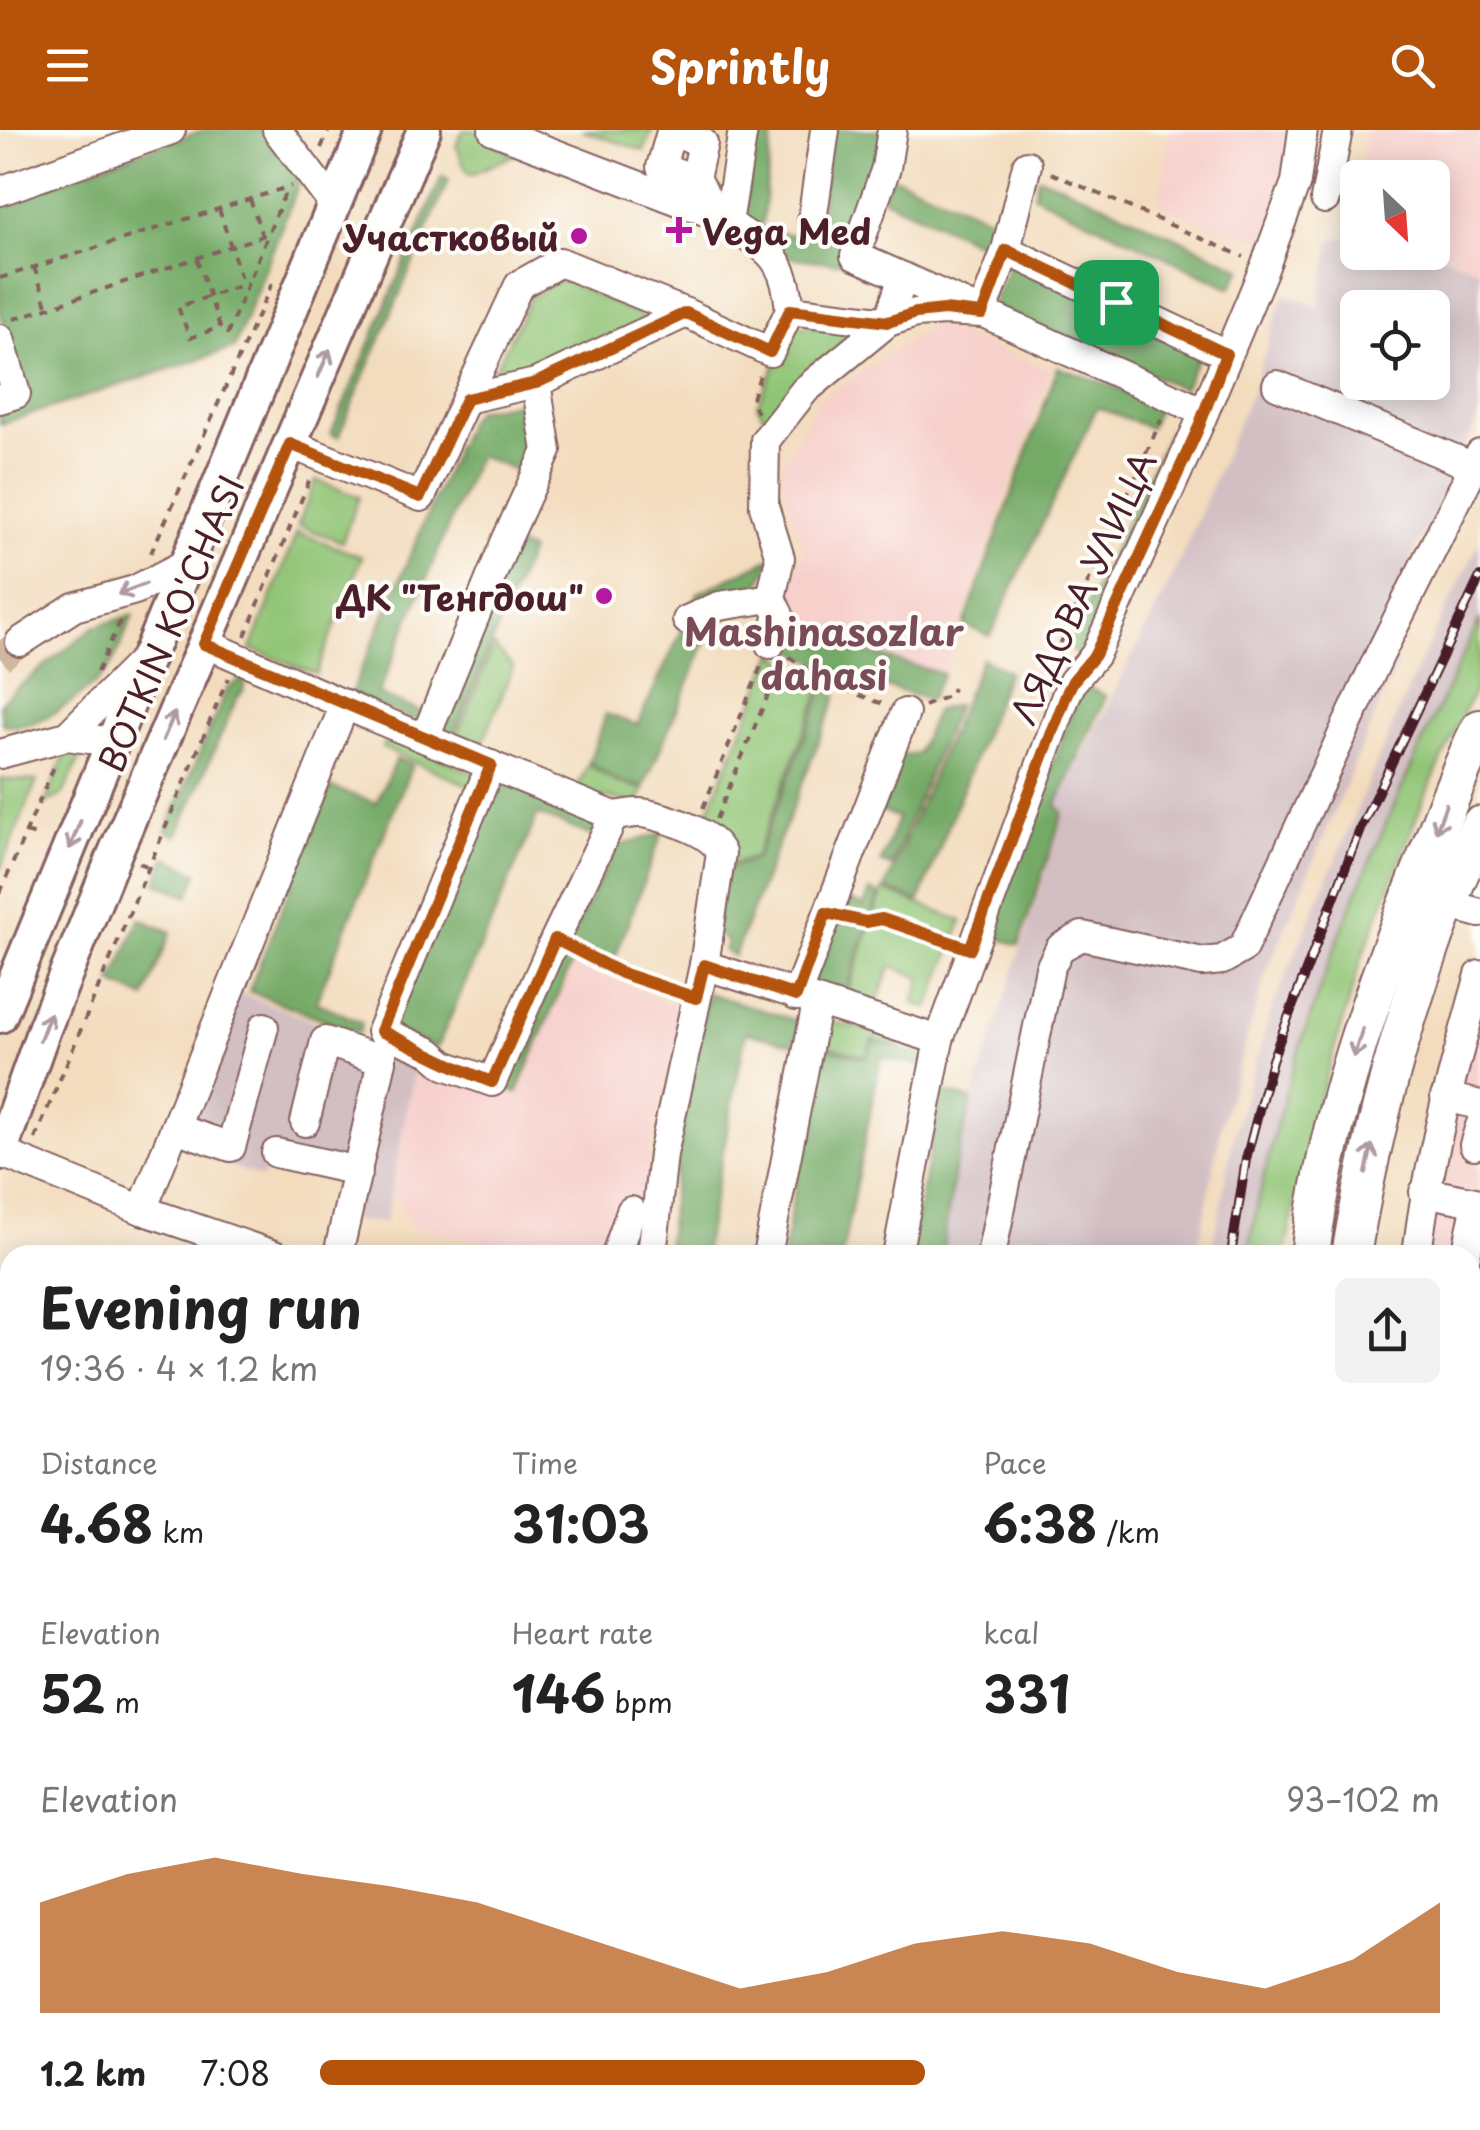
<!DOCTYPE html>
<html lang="en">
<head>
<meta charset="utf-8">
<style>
	body { margin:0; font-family:"Playpen Sans",sans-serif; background:#f2f2f2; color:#222; height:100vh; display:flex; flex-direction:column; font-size:38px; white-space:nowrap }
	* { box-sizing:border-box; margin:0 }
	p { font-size:32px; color:#767676 }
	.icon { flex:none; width:55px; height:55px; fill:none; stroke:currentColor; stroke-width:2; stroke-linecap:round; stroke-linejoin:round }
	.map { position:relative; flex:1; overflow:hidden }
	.sheet { position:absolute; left:0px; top:1115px; width:1480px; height:885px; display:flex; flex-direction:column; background:#fff; border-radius:30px 30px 0 0; box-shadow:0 5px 25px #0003 }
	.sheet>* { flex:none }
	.needle { width:65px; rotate:155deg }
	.controls { position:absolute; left:1340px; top:30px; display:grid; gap:20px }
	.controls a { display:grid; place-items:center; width:110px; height:110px; border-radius:15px; background:#fff; box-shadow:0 5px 25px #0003; font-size:50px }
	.pin { position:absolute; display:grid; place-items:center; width:85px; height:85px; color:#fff; margin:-42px; border-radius:20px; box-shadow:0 5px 15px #0006 }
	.round { display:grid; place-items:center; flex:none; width:105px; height:105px; border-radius:15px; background:#f2f2f2 }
	.head { display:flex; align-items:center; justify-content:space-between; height:170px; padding:0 40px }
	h1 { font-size:55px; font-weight:700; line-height:75px }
	.metrics { display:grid; grid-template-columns:repeat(3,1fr); gap:15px; height:170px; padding:10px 40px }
	.metrics div { display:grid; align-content:center }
	.metrics b { font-size:50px; font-weight:700 }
	.metrics small { font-size:28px; font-weight:400 }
	.metrics p { font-size:28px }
	.chart { height:280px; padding:20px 40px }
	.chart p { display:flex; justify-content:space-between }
	.chart svg { width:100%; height:180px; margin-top:10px; fill:#b45309; opacity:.7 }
	ul { padding:0 40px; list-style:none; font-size:32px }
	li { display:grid; grid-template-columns:160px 120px 1fr; align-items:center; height:75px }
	li i { height:25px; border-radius:12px; background:#b45309 }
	header { display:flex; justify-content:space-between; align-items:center; height:130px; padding:0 40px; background:#b45309; color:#fff; font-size:45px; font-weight:700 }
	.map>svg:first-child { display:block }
	.built { fill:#f7d0cc }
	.industrial { fill:#d2bec3; fill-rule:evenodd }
	.green { fill:#90c475; stroke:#6d7250; stroke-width:2.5 }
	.forest { fill:#74aa66; stroke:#5f6448; stroke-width:2.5 }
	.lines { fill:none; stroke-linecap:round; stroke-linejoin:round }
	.minor-tunnel { stroke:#d1b6a0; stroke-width:28; stroke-dasharray:28 14; stroke-linecap:butt }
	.minor-casing { stroke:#85615e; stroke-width:32 }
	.major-casing { stroke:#85615e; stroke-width:38 }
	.highway-casing { stroke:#85615e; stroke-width:42 }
	.path { stroke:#85615e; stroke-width:4; stroke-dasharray:8 8; stroke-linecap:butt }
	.minor { stroke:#fff; stroke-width:28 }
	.major { stroke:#fff; stroke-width:32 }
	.highway { stroke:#fff; stroke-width:38 }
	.rail-casing { stroke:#4a1f2b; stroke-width:10 }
	.rail { stroke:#fdfcf7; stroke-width:6; stroke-dasharray:19; stroke-linecap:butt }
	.oneway { stroke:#ae9aa0 }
	.route-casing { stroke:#fff; stroke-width:20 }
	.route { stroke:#b45309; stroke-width:12 }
	.poi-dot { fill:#b5179e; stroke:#fdfcf7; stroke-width:4 }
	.labels { text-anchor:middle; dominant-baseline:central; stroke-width:8; stroke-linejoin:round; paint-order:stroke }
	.poi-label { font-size:35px; font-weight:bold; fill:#4a1f2b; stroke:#fdfcf7; text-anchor:end }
	.street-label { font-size:35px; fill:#4a1f2b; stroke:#fdfcf7 }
	.neighbourhood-label { font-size:38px; font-weight:bold; fill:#7a4c5a; stroke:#fdfcf7 }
</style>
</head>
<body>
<header><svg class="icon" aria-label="menu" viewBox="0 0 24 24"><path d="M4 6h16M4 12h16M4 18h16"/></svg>Sprintly<svg class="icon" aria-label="search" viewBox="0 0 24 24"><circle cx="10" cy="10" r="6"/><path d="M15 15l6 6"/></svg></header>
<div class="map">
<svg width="1480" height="2000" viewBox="0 0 1480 2000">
	<rect width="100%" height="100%" fill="#fdfcf7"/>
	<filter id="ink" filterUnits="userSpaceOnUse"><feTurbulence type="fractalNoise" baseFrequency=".01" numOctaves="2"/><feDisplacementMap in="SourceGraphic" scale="20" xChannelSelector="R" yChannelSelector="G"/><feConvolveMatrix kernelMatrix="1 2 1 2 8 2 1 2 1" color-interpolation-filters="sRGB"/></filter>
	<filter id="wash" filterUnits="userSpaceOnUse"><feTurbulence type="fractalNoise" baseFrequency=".0048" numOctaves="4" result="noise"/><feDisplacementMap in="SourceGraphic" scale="40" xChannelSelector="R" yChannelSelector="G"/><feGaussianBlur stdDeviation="2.25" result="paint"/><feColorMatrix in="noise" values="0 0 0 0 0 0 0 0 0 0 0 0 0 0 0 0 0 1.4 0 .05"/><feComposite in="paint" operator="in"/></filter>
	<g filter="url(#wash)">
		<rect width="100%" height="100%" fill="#f3dcbd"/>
		<g class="built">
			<path d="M1170 0H1298L1270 108 1232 103 1158 75Z"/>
			<path d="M1366 0H1480V140L1433 122 1432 48 1360 47Z"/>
			<path d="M933 195 1051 240 943 544 807 506 786 466 804 422 779 341 817 271Z"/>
			<path d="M1480 813V1691L1470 1690V1125H1408L1444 1058 1452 1028 1427 1021Z"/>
			<path d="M574 835 685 879 650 1018 641 1125H533L411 1096 392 1064 416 931 517 967Z"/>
			<rect x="0" y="1831" width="10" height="130"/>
		</g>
		<g class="industrial">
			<path d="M1357 106 1358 122H1433L1480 140V285L1370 517 1397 532 1265 846 1222 991 1197 1125H942L954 1040 972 971 1065 681 1057 676 1178 435 1254 255 1284 164 1319 177 1331 110ZM1358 178H1432V252H1358Z"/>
			<path d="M1480 411V489L1370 727 1306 891 1265 1040 1248 1125H1211L1234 1003 1271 881 1417 538Z"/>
			<path d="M231 859 416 931 385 1093 353 1090 328 1083 334 1049 267 1031 262 1048 169 1013Z"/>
			<path d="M1470 1915 1480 1916V2000H1358V1990H1470Z"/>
		</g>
		<g class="green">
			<path d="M463 0H475L514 25 472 44 465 38 456 15Z"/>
			<path d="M581 0H652L644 21Z"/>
			<path d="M562 149 648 190 532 244 495 254 491 248 530 168Z"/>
			<path d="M793 196 861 197 769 295 757 275Z"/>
			<path d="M316 350 359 367 342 412 298 395Z"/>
			<path d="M297 402 362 427 316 544 251 519Z"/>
			<path d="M1480 489V548L1424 668 1360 833 1318 974 1284 1125H1248C1286 899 1383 695 1480 489Z"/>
			<path d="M494 516 513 537 480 621 454 611Z"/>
			<path d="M774 523 822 556 755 727 726 736 702 696Z"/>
			<path d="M389 605 476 644 472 657 382 618Z"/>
			<path d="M69 616H86L63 664 44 675Z"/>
			<path d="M588 634 615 652 644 659 638 673 596 666 578 657Z"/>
			<path d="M0 649 37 651 0 740Z"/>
			<path d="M883 760 962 791 929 878 913 873 922 848 891 836 874 880 845 870Z"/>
			<path d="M833 892 891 906 901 917 872 909 866 926 820 914 824 898Z"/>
			<path d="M1 1504 10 1505V1567L0 1573Z"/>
		</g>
		<g class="forest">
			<path d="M204 0H265L300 50 234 218 0 294V277L24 268 0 181V70Z"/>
			<path d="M755 0H773L762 94 743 92Z"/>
			<path d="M832 0H882C876 41 862 99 837 133L789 127 756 101 815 107Z"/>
			<path d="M442 46 449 49 338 307 331 304Z"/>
			<path d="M1038 47 1062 55 1242 138 1231 158 1034 65Z"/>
			<path d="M897 48 999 92 994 120 882 68 889 49Z"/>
			<path d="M1010 131 1204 216 1183 259 991 177Z"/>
			<path d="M1058 237 1160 273 1150 298 1097 277 990 506 964 495Z"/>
			<path d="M516 273 526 278 539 315 528 345 478 325 378 564 424 583 421 593 351 564 466 294 476 280Z"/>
			<path d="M1170 300 1182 304 1081 525 1066 519Z"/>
			<path d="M513 414 530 421 451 610 434 603Z"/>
			<path d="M772 428 758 457 688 486 698 463Z"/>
			<path d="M719 481 644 657 616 651 589 632 606 584 637 595 684 496Z"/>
			<path d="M133 485C125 503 118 528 105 543 88 563 28 608 2 593L0 575 7 566 94 497Z"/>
			<path d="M797 490 808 506 943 544 929 570 834 541 790 519Z"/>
			<path d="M982 528 1008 541 919 772 885 758Z"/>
			<path d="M246 546 243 561 236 570 177 706 166 701 227 559Z"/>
			<path d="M1082 555 1106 566 1056 676 1063 682 1019 815 988 805Z"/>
			<path d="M824 558 837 565 734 826 724 821 727 811 715 803 725 739 756 729Z"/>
			<path d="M957 575 891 736 881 732 898 688 872 677 896 625 917 624 936 580Z"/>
			<path d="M396 629 412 635 316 872 362 893 359 903 249 861 330 657 376 673Z"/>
			<path d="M499 648 598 692 592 706 538 684 437 918 387 898Z"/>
			<path d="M662 703 613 833 570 810 616 717Z"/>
			<path d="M166 727 198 743 189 766 156 753Z"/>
			<path d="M870 761 879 765 843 869 811 858 839 767 864 776Z"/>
			<path d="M140 789 171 802 145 868 112 853Z"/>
			<path d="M560 828 572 832 517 963 501 957Z"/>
			<path d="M707 863 801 892 795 914 746 902 703 1125H666L677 1023Z"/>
			<path d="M873 911 930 927 928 937 881 927 842 1125H783L820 916 866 928Z"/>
			<path d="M942 961 972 970 954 1040 942 1125H909Z"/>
		</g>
	</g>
	<g filter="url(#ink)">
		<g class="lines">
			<path class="minor-tunnel" d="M0 528 20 512"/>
			<defs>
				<g id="minor">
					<path d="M277 0 334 75"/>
					<path d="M493 0 718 86 728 93"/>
					<path d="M743 0 728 93C770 121 785 127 790 180"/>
					<path d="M892 0 886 38 855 126 903 147"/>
					<path d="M695 49 661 37 671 2 703 13 695 49 718 86"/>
					<path d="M0 61 171 0"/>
					<path d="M1325 69 1338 0"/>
					<path d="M812 91 825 0"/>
					<path d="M1006 120 1226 224"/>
					<path d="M0 209 16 264 0 269"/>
					<path d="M1277 255 1474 337"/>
					<path d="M466 269 519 155 560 132 686 183"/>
					<path d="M290 314 421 367 466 269 536 253 686 183 770 222 790 180 888 192 903 147 1204 282"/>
					<path d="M687 490 719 476 771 468"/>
					<path d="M20 512 74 477 135 460 187 433"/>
					<path d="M205 513 368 585 614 686C625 685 638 681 648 684 669 689 712 702 721 723L704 835 939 910"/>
					<path d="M770 514 779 485 771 468 780 428 764 376 765 310 768 307 805 260 888 192 916 183 944 181 982 183 1006 120 1027 35"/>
					<path d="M67 606 147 526"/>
					<path d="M425 608 505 413 547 321 536 253"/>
					<path d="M0 624 67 606 113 612"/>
					<path d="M491 635 381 901 430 922 445 935 492 952 555 809 614 686"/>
					<path d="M1428 769 1480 783"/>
					<path d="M796 866 905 583"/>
					<path d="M1445 967 1480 975"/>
					<path d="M305 992 325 911 382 931"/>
					<path d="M175 998 231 1017 264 897"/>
					<path d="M1474 1015 1480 996"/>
					<path d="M0 1022 142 1080 274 1125"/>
					<path d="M276 1023 358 1041"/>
					<path d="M1424 1062 1480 1073"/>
					<path d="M142 1080 345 574"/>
					<path d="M339 1120 382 931V921"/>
					<path d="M616 1125 631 1081"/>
					<path d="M652 1125 663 1024 704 835"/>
					<path d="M767 1125 817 873"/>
					<path d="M897 1125 939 910 1067 563 1073 551 1095 525 1197 299 1265 136 1296 52 1303 0"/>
					<path d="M991 1125 1050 838 1060 818 1082 806 1202 832 1222 830 1243 818 1380 524 1480 324"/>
					<path d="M1417 1125C1428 1029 1454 937 1480 845"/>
					<path d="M1466 1125 1477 1073"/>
					<path d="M0 1194 10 1197"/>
					<path d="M1470 1273 1480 1221"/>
					<path d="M1470 1592 1480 1594"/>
					<path d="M0 1596 10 1589"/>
					<path d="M1470 1642 1480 1643"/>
					<path d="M0 1815H10"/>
					<path d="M0 1851H10"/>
					<path d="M1470 1909H1480"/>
					<path d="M0 1942H10"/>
					<path d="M0 1975 10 1974"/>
					<path d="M1470 1981H1480"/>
					<path d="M96 1990 97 2000"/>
					<path d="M177 1990V2000"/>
					<path d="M253 1990V2000"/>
					<path d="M340 1990V2000"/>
					<path d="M435 1990 436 2000"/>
					<path d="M1099 2000V1990"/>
				</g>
				<g id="major">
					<path d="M0 886 365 0"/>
					<path d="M0 1023 44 899 115 723 424 0"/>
				</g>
				<g id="highway">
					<path d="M1310 1125C1327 986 1374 856 1427 727 1444 684 1459 641 1480 599"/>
					<path d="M1351 1125C1376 977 1417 832 1480 696"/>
					<path d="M1255 2000 1256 1990"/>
					<path d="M1303 2000V1990"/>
				</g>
			</defs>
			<use href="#minor" class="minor-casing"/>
			<use href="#major" class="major-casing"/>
			<use href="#highway" class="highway-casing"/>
			<g class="path">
				<path d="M321 18 329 0"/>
				<path d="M1051 43 1244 127"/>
				<path d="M250 69 262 106"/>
				<path d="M219 79 243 155"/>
				<path d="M197 129 220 197 190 208 178 177 248 153"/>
				<path d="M34 137 48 178"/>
				<path d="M0 148 291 56"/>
				<path d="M14 189 268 104"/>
				<path d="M227 205 287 58"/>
				<path d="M757 283 751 271 762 240"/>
				<path d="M151 423 274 149"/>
				<path d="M245 506 310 349"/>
				<path d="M789 527 830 554 883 574"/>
				<path d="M1062 528 1058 519 1161 290"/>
				<path d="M97 542 122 487"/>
				<path d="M924 576 950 565 953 558"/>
				<path d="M703 678 762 534"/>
				<path d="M716 689 778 541 773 539"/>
				<path d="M26 702 39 706"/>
				<path d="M139 733 154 739"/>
				<path d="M0 763 56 632"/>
				<path d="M849 790 866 792 882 789 950 813"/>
				<path d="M575 819 621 843 677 862"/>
				<path d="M35 1009 228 548"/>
			</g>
			<use href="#minor" class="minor"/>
			<use href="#major" class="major"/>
			<use href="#highway" class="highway"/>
			<defs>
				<g id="rail">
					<path d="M1231 1125 1246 1029 1272 930 1361 697 1480 447"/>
					<path d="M1124 2000 1125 1990"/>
					<path d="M1167 2000V1990"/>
				</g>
			</defs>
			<use href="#rail" class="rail-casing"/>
			<use href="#rail" class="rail"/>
		</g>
		<defs><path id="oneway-shaft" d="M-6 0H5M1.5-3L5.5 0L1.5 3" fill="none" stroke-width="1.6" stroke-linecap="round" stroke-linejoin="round" transform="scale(2.5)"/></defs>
		<g class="oneway">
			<use href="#oneway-shaft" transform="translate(324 233) rotate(-67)"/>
			<use href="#oneway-shaft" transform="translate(132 459) rotate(159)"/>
			<use href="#oneway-shaft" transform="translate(169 596) rotate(-67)"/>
			<use href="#oneway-shaft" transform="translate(1441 688) rotate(110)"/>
			<use href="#oneway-shaft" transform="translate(75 705) rotate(112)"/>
			<use href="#oneway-shaft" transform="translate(45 897) rotate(-69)"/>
			<use href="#oneway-shaft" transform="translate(1358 913) rotate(108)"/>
			<use href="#oneway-shaft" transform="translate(1369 1029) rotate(-78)"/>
		</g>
	</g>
	<g class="lines" filter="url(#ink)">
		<defs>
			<path id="route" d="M1006 120 1226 224 1198 299 1095 525 1073 551 1067 563 970 819 882 789 866 792 826 783 796 866 704 835 696 868 621 843 555 809 492 952C453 938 419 918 381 901L491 635 204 514 290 314 420 367 466 269 536 253 686 183 770 222 790 180 888 192 916 183 944 180 982 184Z"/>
		</defs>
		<use href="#route" class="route-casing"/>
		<use href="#route" class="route"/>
	</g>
	<g class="poi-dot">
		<path d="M674 85h10v10h10v10h-10v10h-10v-10h-10v-10h10z"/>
		<circle cx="579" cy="106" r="10"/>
		<circle cx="604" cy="466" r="10"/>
	</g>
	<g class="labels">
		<g class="poi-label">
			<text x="702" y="100" text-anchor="start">Vega Med</text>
			<text x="559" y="106">Участковый</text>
			<text x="584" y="466">ДК "Тенгдош"</text>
		</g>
		<g class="street-label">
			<text transform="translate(1082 457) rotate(-65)">ЛЯДОВА УЛИЦА</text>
			<text transform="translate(170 493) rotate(-67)">BOTKIN KO'CHASI</text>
		</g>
		<g class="neighbourhood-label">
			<text x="824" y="500">Mashinasozlar<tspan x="824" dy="44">dahasi</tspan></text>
		</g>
	</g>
</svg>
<div class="controls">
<a><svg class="needle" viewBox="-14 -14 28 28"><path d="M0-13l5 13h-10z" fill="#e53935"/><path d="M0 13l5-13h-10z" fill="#767676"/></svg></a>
<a><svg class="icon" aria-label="locate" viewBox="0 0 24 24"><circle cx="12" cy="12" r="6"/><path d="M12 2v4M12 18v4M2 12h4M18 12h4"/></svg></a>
</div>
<div class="pin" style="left:1116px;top:172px;background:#1e9e55"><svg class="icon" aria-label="arrive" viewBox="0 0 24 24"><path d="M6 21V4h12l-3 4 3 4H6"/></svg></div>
<section class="sheet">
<div class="head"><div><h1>Evening run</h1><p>19:36 · 4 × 1.2 km</p></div><a class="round"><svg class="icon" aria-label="share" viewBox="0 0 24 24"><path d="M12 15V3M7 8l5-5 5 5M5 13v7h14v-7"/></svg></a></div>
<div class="metrics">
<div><p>Distance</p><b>4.68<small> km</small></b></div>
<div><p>Time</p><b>31:03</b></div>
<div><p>Pace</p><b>6:38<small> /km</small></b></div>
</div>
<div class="metrics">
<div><p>Elevation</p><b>52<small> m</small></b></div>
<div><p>Heart rate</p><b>146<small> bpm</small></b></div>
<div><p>kcal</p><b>331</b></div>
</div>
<div class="chart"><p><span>Elevation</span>93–102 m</p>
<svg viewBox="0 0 160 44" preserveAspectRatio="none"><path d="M0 44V17L10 10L20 6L30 10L40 13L50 17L60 24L70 31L80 38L90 34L100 27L110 24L120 27L130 34L140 38L150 31L160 17V44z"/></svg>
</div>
<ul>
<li><b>1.2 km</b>7:08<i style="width:54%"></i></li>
</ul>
</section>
</div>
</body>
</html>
